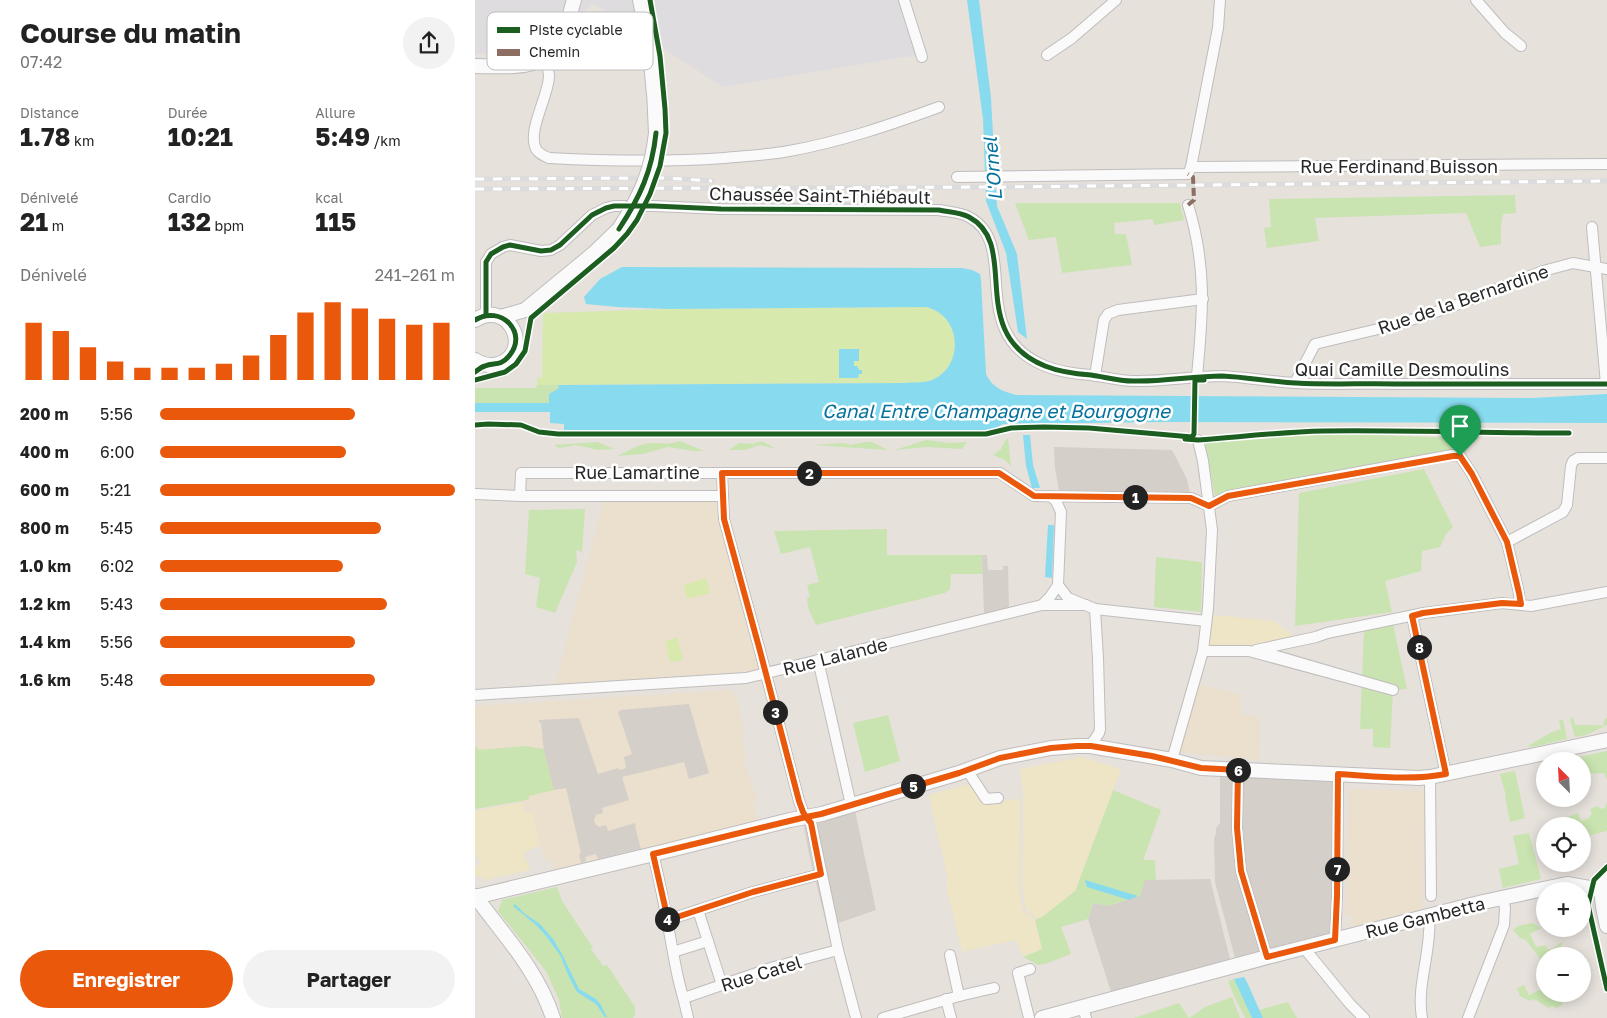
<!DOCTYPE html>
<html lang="fr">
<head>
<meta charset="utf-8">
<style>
	body { margin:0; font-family:"Golos Text",sans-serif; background:#f2f2f2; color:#222; height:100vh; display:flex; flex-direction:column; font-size:19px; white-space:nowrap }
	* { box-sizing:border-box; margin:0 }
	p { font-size:16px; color:#767676 }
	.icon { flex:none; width:28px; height:28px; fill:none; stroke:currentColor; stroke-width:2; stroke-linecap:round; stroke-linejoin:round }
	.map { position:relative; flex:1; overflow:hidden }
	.side { display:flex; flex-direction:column; background:#fff; width:475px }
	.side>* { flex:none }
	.needle { width:32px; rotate:336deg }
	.buttons { position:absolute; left:1061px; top:752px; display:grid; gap:10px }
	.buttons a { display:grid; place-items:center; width:55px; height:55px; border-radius:50%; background:#fff; box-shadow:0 2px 12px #0003; font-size:25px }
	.pin { position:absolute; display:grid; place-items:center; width:42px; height:42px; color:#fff; margin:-51px -21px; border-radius:50% 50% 50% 0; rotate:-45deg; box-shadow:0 0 5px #0007 }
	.pin .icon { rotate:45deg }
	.km { position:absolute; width:25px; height:25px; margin:-12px; border-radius:50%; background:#222; color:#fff; font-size:14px; line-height:25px; text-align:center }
	.round { display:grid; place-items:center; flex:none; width:52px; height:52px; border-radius:26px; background:#f2f2f2 }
	.headline { display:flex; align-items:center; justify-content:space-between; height:85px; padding:0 20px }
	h1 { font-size:28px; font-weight:700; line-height:38px }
	.metrics { display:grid; grid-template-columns:repeat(3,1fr); gap:8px; height:85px; padding:5px 20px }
	.metrics div { display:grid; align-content:center }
	.metrics b { font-size:25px; font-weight:700 }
	.metrics small { font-size:14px; font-weight:400 }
	.metrics p { font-size:14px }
	.chart { height:140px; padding:10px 20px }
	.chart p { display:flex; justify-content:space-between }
	.chart svg { width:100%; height:90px; margin-top:5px; stroke:#ea580c; stroke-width:6 }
	.action { display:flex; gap:10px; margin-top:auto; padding:10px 20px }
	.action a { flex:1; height:58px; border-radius:30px; background:#ea580c; color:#fff; font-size:20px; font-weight:700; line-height:58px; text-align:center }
	.action a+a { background:#f2f2f2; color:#222 }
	ul { padding:0 20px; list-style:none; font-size:16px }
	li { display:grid; grid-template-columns:80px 60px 1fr; align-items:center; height:38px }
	li i { height:12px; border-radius:6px; background:#ea580c }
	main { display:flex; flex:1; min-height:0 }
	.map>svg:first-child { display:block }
	.industrial { fill:#dfdcdf }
	.education { fill:#ebdfce }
	.green { fill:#c9e4b1 }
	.sand { fill:#eee4c6 }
	.pitch { fill:#d7e9ad }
	.plaza { fill:#d5cfc9 }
	.water { fill:#88dbee }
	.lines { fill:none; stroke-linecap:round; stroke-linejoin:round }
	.minor-casing { stroke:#bfbdbd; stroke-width:12 }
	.secondary-casing { stroke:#bfbdbd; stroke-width:16 }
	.minor { stroke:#fbfafa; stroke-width:10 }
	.secondary { stroke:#fbfafa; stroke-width:14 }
	.rail-casing { stroke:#dcdcdd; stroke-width:5 }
	.rail { stroke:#fff; stroke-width:3; stroke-dasharray:9; stroke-linecap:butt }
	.secondary-bridge-casing { stroke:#bfbdbd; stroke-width:16; stroke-linecap:butt }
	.secondary-bridge { stroke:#fbfafa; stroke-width:14 }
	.quiet { stroke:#8d6e63; stroke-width:4; stroke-dasharray:8 4; stroke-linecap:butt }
	.cycleway-casing { stroke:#fff; stroke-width:8 }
	.cycleway { stroke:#1b5e20; stroke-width:5 }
	.route-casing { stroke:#fff; stroke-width:10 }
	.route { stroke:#ea580c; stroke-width:6 }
	.labels { text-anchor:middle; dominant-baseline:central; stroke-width:5; stroke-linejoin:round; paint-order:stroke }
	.street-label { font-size:18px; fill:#272727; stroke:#fff }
	.water-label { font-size:19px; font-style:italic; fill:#04729d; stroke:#fff }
	.key { fill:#fff; stroke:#bebebe; stroke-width:1 }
	.key-label { font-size:14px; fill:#272727 }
</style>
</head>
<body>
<main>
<section class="side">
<div class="headline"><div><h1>Course du matin</h1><p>07:42</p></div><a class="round"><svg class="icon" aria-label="share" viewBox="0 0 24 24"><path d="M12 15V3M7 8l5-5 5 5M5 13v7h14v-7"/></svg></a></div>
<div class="metrics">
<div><p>Distance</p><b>1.78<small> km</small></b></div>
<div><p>Durée</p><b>10:21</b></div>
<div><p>Allure</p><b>5:49<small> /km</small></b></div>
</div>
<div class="metrics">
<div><p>Dénivelé</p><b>21<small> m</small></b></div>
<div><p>Cardio</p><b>132<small> bpm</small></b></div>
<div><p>kcal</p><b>115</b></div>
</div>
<div class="chart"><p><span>Dénivelé</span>241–261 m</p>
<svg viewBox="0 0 160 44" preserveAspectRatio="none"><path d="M5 44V16M15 44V20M25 44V28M35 44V35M45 44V38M55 44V38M65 44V38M75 44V36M85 44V32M95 44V22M105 44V11M115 44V6M125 44V9M135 44V14M145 44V17M155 44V16"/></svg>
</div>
<ul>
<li><b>200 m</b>5:56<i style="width:66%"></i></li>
<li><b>400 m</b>6:00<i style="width:63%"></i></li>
<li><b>600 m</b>5:21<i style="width:100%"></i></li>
<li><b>800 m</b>5:45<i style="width:75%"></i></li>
<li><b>1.0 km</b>6:02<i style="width:62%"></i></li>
<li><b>1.2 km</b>5:43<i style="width:77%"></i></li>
<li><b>1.4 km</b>5:56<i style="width:66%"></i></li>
<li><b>1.6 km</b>5:48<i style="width:73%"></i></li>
</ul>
<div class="action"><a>Enregistrer</a><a>Partager</a></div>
</section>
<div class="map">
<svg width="1132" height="1018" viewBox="0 0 1132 1018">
	<rect width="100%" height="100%" fill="#e6e1db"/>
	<path class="industrial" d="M0 0H432L449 54 248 87 117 3 73 53 0 54Z"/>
	<g class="education">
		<path d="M130 496H247L291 673 84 690 81 681Z"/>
		<path d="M722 684 766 695 767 715 786 716 784 760 704 752Z"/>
		<path d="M256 690 263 700 269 737 266 738 272 761 269 762 283 801 278 803 282 820 168 850 80 870 78 860 70 862 58 813 49 814 46 801 0 809V747H3L0 728V706Z"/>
		<path d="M873 789 949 791 947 910 876 927 877 915 870 916Z"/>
	</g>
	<g class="green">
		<path d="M1040 195 1041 213 1028 214 1026 226V244L1005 247 991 213 840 218 844 241 792 248 789 228 796 227 794 199Z"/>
		<path d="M540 203H705L709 220 679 225 678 219 639 223 640 234H651L657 265 587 273 581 237 554 240Z"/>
		<path d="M62 385H83L84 388 74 404 0 403V388H61Z"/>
		<path d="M849 433 982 438 976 451 740 496 730 442Z"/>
		<path d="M533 438 536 466 530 460 518 455 526 449 530 441Z"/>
		<path d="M452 440 474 443 492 442 487 449 452 447 419 450Z"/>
		<path d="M205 441 229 451H218L193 447 168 454 142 456C152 452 165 443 177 443 188 443 193 445 205 441Z"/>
		<path d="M122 442 140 449 123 450 101 445 84 448 79 445Z"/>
		<path d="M283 442H288L302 449 285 445 270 450H254L264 443 278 444Z"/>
		<path d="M390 442H397L413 450 338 445 368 443 376 445Z"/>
		<path d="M949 469 978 527 971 534 965 547 947 551 946 571 910 581 917 612 820 626 824 493Z"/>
		<path d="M110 509 107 552 101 550 102 562 80 613 61 607 65 578 50 574 54 510Z"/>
		<path d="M412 529V555H507L508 574H476L475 589 470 593 341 625 333 608 332 598 335 597 332 585 344 582 335 547 306 554 299 531Z"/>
		<path d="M681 557 727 562 726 612 679 607Z"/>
		<path d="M918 624 932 689 918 690 915 748 898 747V729H885L889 631Z"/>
		<path d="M413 715 425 761 390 772 378 723Z"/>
		<path d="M1098 717 1100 725H1120L1128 726 1130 718H1132V725L1111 735 1100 737 1095 719Z"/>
		<path d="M1084 720H1088L1092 739 1058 747 1053 746 1075 733 1086 729Z"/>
		<path d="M51 746 69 749 79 790 54 796V799L46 801 0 809V747H3V750Z"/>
		<path d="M1132 751V779L1131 780 1132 778 1130 777V774L1127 773 1119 774 1117 773 1113 774 1110 780 1108 781V761H1085Z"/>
		<path d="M1040 771 1050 818 1035 822 1030 797 1031 796 1025 774Z"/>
		<path d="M638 790 686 810 668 860H680L681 881 665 896 660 898 632 906 618 903 613 919 586 927 596 954 573 963 563 965 548 957 567 949 560 920 567 917 600 891Z"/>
		<path d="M1132 803V831L1108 837V826H1087L1085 820 1103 813 1106 821 1114 818 1117 814 1115 809 1122 806 1127 809 1130 808Z"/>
		<path d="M1054 833 1066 879 1028 888 1024 869 1044 864 1038 836Z"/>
		<path d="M82 887 87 901 118 948 116 949 128 966 132 965 160 1007V1015L158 1018H87L84 1000 71 971 23 911 27 900Z"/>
		<path d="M1057 923 1066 928 1055 934 1061 947 1071 945 1072 949 1076 950 1089 940 1084 949 1088 951 1087 956H1070V964H1069L1051 940 1045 938 1038 930 1043 926Z"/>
		<path d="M759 979 778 1018H770L759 996 753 981Z"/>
		<path d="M1049 985 1054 995 1065 990 1070 991V994H1075L1081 1002 1090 995C1089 1001 1087 1007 1081 1008L1077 1006 1074 1008 1059 999 1055 1001 1045 996 1042 988Z"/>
		<path d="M757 997 765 1018H714L730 1007Z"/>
		<path d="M813 1002 822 1018H788L784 1010Z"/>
		<path d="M704 1003 714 1018H659Z"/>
	</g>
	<g class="sand">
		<path d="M738 615 799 621 820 637 772 646 733 647Z"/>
		<path d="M606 757 646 769 600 891 567 917 562 919 551 910 547 887 548 792 545 769Z"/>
		<path d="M495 784 510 803 545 799 544 889 548 911 560 920 567 949 548 957 541 940 487 952 471 886 473 879 454 795Z"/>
		<path d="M47 802 49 814 58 813 65 845 48 854 56 870 11 880 0 875V867L6 863 0 854V811Z"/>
	</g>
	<g class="pitch">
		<path d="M451 307C489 316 489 370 454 381 447 383 438 382 430 383L62 385V378H67L68 313 193 309Z"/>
		<path d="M231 578 235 593 212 599 209 585Z"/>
		<path d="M202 637 208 660 195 662 190 641Z"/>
	</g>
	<g class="plaza">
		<path d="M579 447 697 450 712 479 716 498 585 496 580 469Z"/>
		<path d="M507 555H512L513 570H528V566H533L534 608 509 614Z"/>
		<path d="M214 704 234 773 214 779 209 762 147 777 154 800 127 808 128 813 121 815 119 820 120 824 124 827 131 825 133 831 160 823 161 827H160L166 849 123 859 121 854 110 857 111 861 106 863 104 854 106 853 91 788 79 790 69 751 66 723 64 722V720L104 718 123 774 143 768 145 770 151 768 149 757 157 754 143 712 146 710Z"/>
		<path d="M745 772 866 779V946L764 973 740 882 739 839 741 833V828L745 823Z"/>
		<path d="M379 806 401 910 352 927 334 854 328 821Z"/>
		<path d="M735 879 755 959 636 992 613 919 618 903 633 906 665 896 670 880Z"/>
	</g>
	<g class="water">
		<path d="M492 0H504L516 98 522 206 542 254 552 339 543 332 531 253 511 201 508 119Z"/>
		<path d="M147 267 487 268 497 270 505 274 506 280 511 374C518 388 527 391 541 395L1057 398 1132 394V423L691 422 528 424 511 433 187 430 89 431V424L75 423V412H0V403H74V394L84 388 83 385 430 383C437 382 447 383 454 381 489 370 489 316 451 307L193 309 142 307 111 304 109 297 125 279Z"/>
		<path d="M364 349H384V361H379V366H382L384 370H387V374H384L383 378H364Z"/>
		<path d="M548 435H555L558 465 565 488H557L551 466Z"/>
		<path d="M573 525H579L577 578 570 577Z"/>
		<path d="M610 880 663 896 654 900 612 887Z"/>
		<path d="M40 904 50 914 65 924 78 939 87 954 104 989 121 999 126 1005 132 1017H130L121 1004 102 992 94 977 85 955 71 936 61 925 38 906Z"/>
		<path d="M769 977 772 982 788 1018H777L759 979Z"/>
	</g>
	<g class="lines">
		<defs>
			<g id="minor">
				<path d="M429 0 447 57"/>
				<path d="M1001 0 1030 33 1046 46"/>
				<path d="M572 55 597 38 641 0"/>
				<path d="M70 58C72 64 74 71 74 77 73 97 52 131 61 149 64 154 69 156 74 158 132 161 191 162 249 158 270 156 293 155 314 151 365 142 415 125 464 107"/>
				<path d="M716 167 1132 164"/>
				<path d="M482 177 713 174 716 167 743 28 745 0"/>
				<path d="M713 205C732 266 728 314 722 376"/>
				<path d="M1117 227 1131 384"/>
				<path d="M11 315V262L16 254 28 247 35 245 66 251 76 250 85 245 117 215 131 208 139 206H179L246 209 464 210C474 212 485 212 494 217 547 245 489 333 570 366 585 372 601 374 616 375 630 377 644 381 658 381 688 382 717 376 747 376 772 377 796 382 821 383 856 385 891 383 926 384 995 384 1063 384 1132 384"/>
				<path d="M620 376 629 320 633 314 643 310 728 299"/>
				<path d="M820 383 840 344 920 325 976 307 1068 271 1098 263 1132 269"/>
				<path d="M247 473 249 519 285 651 324 801 328 812 336 823 363 950 381 1018"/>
				<path d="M0 494 45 496H247"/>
				<path d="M45 496 46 473H525L559 496 716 498 734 506 753 496 977 455 985 456 997 474 1032 542 1044 593 1045 604"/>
				<path d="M575 496 581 501 586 512 583 585 593 598 620 609 623 658 625 729 624 733 615 746"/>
				<path d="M1032 542 1088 512 1092 505 1096 466 1098 461 1103 458H1132"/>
				<path d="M567 605 575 597 583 585"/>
				<path d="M620 609 731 621"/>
				<path d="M937 616 971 774"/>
				<path d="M728 651H774L918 690 781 650 841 637 852 633 949 613 1027 603 1056 606 1132 592"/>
				<path d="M343 660 376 805"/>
				<path d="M0 695 271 678 567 605H611"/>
				<path d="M697 760 728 651 733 608 737 530 728 461 723 440"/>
				<path d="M492 770 511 799 523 798"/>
				<path d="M763 770 762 828 766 871 792 957"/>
				<path d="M955 777 956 896"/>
				<path d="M178 854C188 893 194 933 202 973 205 988 210 1003 213 1018"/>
				<path d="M223 910 247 985"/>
				<path d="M193 920 278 892 346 874"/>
				<path d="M860 940 862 896 863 774"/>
				<path d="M829 948 875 1004 889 1018"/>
				<path d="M198 952 233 941"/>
				<path d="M475 955 484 996"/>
				<path d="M209 998 299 967 363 950"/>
				<path d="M471 999 476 1018"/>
				<path d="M608 1007 611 1018"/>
				<path d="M408 1018 484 996 519 988"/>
				<path d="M554 1018 543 973 555 969"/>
				<path d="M947 1018C942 988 953 961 954 932 955 926 954 921 954 916"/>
				<path d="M993 1018 1029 925 1030 908 1028 898"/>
			</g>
			<g id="secondary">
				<path d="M165 0C175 44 180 88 181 133"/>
				<path d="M0 66C30 66 69 72 85 41 92 29 95 13 99 0"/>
				<path d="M26 317 50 310 118 254 144 229"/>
				<path d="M0 320C33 299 58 349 26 363 17 367 8 365 0 360"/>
				<path d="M1132 875C1123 892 1128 908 1132 926"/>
				<path d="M0 896C29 935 63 971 78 1018"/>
				<path d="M0 897 187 852 315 820 347 814 484 773 525 758 576 748 602 746H615L697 760 726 768 944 778 955 777 1132 740"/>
				<path d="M567 1018 792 957 1008 902 1092 884 1132 891"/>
			</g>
		</defs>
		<use href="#minor" class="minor-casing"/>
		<use href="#secondary" class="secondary-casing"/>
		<use href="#minor" class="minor"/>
		<use href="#secondary" class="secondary"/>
		<defs>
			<g id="rail">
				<path d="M0 179 191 178 237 181"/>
				<path d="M0 189 522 187 1132 181"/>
			</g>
		</defs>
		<use href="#rail" class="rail-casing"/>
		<use href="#rail" class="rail"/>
		<defs>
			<path id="secondary-bridge" d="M144 229C165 197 177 171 181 133"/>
		</defs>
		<use href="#secondary-bridge" class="secondary-bridge-casing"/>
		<use href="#secondary-bridge" class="secondary-bridge"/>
		<path class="quiet" d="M713 205 719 200 718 177 713 174"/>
		<defs>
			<g id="cycleway">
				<path d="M144 229C165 197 177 171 181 133"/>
				<path d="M11 315V262L16 254 28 247 35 245 66 251 76 250 85 245 117 215 131 208 139 206H179L246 209 464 210C474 212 485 212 494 217 547 245 489 333 570 366 585 372 601 374 616 375 630 377 644 381 658 381 688 382 717 376 747 376 772 377 796 382 821 383 856 385 891 383 926 384 995 384 1063 384 1132 384"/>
				<path d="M0 320C26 304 54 333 34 356 25 367 19 362 10 366 6 367 3 370 0 372"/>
				<path d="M0 380 30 372 41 364 50 351 56 318 139 248 152 234 162 220 175 194 185 166 191 133 190 109 185 56 175 0"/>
				<path d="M0 425 13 424 46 425 64 432 83 434H511L536 428 569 427 614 428 717 437 719 434 720 380H729"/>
				<path d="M710 439 723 440C764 437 806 432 848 431 930 430 1012 433 1094 433"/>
				<path d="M1132 867 1119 880 1113 905 1132 989"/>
			</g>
		</defs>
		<use href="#cycleway" class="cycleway-casing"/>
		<use href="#cycleway" class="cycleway"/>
	</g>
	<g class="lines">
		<defs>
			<path id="route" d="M985 456H978L753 496 734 506 716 498 559 496 524 473H247L249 519 285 651 324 801 328 812 331 817 178 854 193 920 278 892 346 874 336 823 331 817 346 814 484 773 525 758 576 748 602 746H616L677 756 726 768 763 770 762 828 766 871 792 957 860 940 862 896 863 774C899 776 935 781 971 774L937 616 948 613 1027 603 1046 604 1044 593 1032 542 997 474 985 456"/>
		</defs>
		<use href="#route" class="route-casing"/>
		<use href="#route" class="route"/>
	</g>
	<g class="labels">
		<g class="street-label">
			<text x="924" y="166">Rue Ferdinand Buisson</text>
			<text transform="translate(345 195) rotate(1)">Chaussée Saint-Thiébault</text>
			<text transform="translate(988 299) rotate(-19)">Rue de la Bernardine</text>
			<text x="927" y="369">Quai Camille Desmoulins</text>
			<text x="162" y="472">Rue Lamartine</text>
			<text transform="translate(360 656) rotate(-14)">Rue Lalande</text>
			<text transform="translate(950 917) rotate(-14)">Rue Gambetta</text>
			<text transform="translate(286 973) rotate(-17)">Rue Catel</text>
		</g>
		<g class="water-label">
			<text transform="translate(517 169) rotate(-95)">L'Ornel</text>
			<text x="521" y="410">Canal Entre Champagne et Bourgogne</text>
		</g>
	</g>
	<rect x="12" y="12" width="166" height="58" rx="8" class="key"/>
	<rect x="22" y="27" width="23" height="6" fill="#1b5e20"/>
	<rect x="22" y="49" width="23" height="7" fill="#8d6e63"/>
	<g class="key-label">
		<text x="54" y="35">Piste cyclable</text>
		<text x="54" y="57">Chemin</text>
	</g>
</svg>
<div class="buttons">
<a><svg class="needle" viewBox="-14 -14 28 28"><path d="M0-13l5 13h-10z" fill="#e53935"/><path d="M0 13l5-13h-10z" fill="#767676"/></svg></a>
<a><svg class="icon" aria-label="locate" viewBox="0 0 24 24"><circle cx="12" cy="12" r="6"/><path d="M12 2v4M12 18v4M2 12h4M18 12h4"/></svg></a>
<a>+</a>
<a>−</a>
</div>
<div class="pin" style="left:985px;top:456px;background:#1e9e55"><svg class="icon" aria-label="arrive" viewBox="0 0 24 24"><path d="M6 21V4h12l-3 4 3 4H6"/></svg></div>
<b class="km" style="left:660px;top:497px">1</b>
<b class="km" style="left:334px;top:473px">2</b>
<b class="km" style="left:300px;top:712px">3</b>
<b class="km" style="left:192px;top:919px">4</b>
<b class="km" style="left:438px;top:786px">5</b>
<b class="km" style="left:763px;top:770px">6</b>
<b class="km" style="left:862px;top:869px">7</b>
<b class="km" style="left:944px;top:647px">8</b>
</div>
</main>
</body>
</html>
